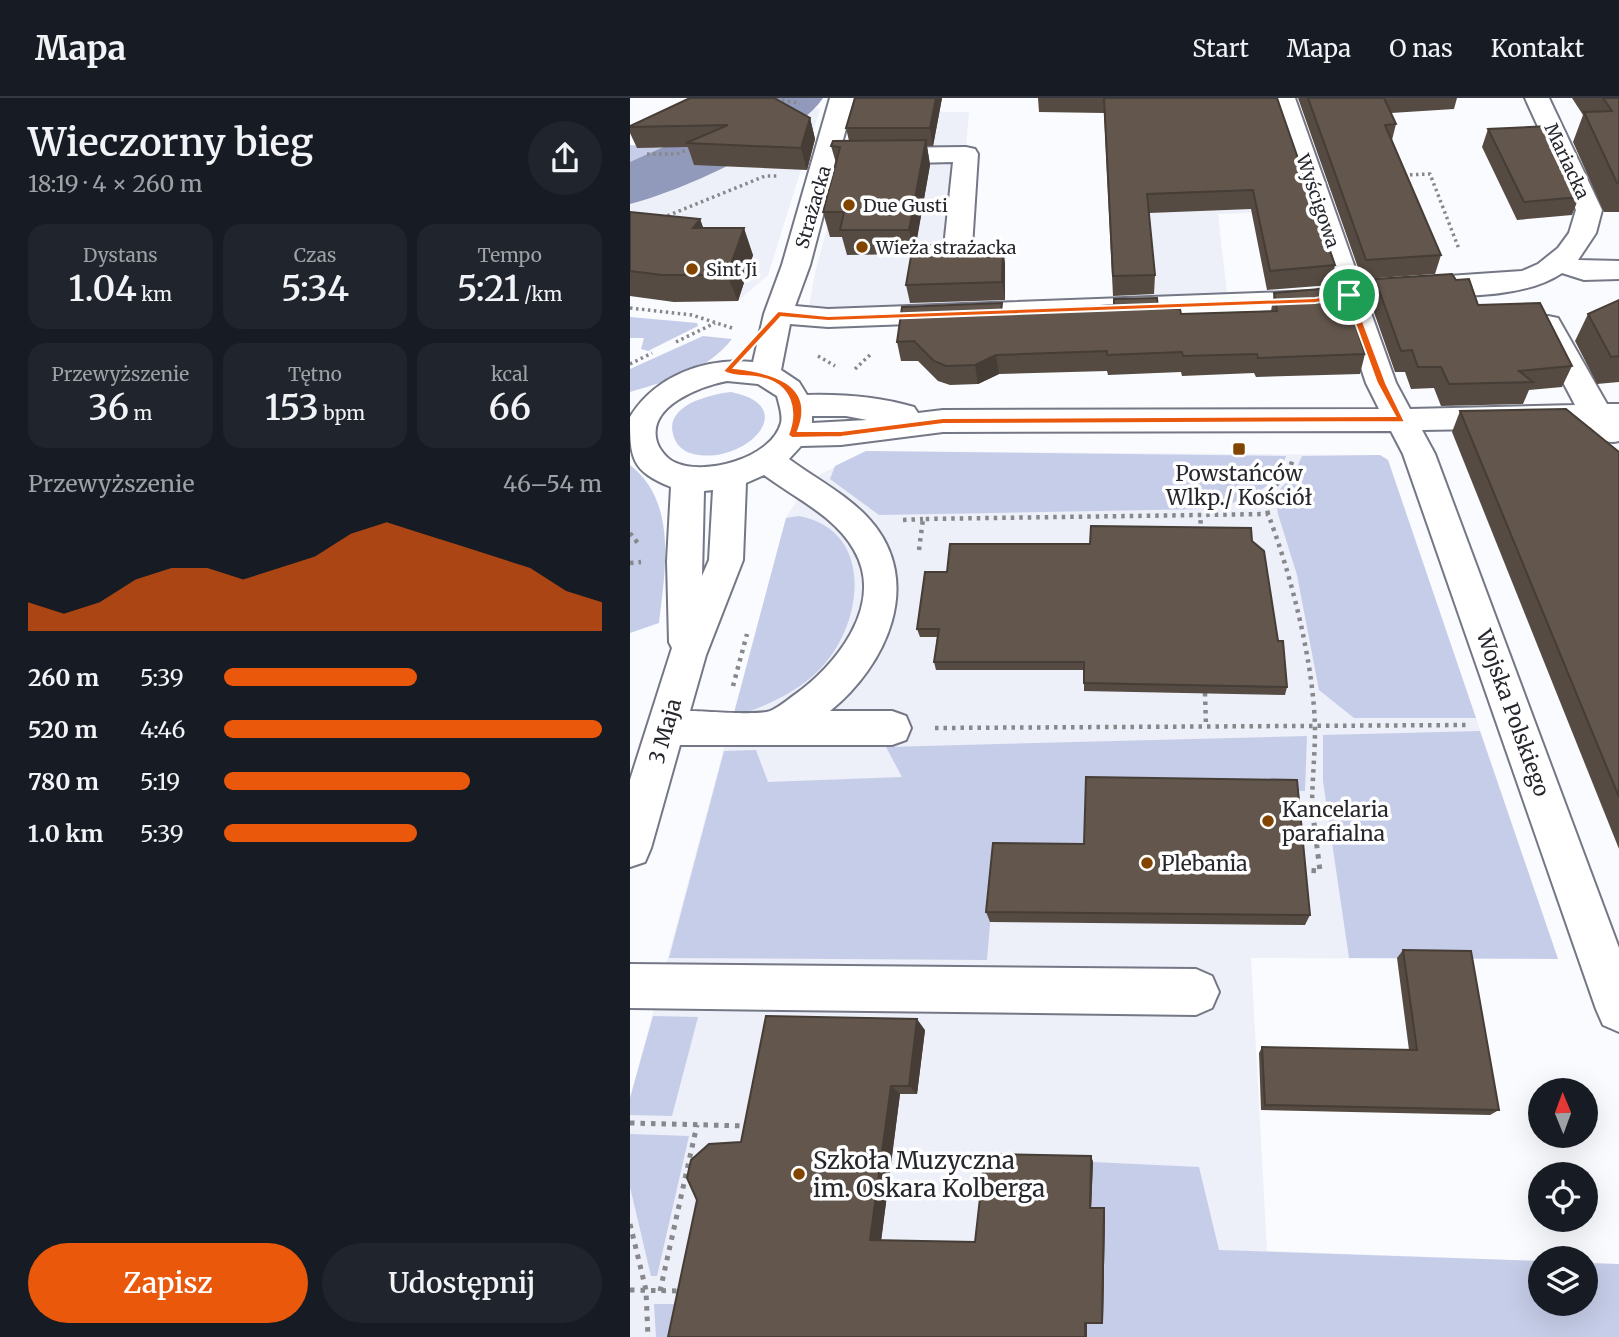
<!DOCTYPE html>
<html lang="pl">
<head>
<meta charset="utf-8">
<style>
	body { margin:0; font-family:Merriweather,serif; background:#20242c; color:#f1f3f6; height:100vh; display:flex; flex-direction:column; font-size:26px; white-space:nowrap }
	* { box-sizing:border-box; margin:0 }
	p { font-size:23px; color:#9ea1a6 }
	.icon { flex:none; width:38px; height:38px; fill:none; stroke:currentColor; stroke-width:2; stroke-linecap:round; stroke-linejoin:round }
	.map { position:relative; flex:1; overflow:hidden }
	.side { display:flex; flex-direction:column; background:#171b24; width:630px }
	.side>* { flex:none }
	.needle { width:46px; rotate:359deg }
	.buttons { position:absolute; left:898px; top:980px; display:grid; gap:14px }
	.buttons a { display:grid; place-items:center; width:70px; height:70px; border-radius:50%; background:#171b24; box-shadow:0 7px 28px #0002; font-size:35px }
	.pin { position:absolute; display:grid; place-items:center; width:60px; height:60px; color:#fff; margin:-30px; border:4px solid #fff; border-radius:50%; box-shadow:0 2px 7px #0007 }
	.round { display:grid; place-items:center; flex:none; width:74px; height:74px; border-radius:37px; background:#20242c }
	.summary { display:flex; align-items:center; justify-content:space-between; height:119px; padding:0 28px }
	h1 { font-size:38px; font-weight:600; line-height:52px }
	.figures { display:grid; grid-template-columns:repeat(3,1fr); gap:10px; height:119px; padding:7px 28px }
	.figures div { display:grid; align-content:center; border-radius:18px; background:#20242c; text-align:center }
	.figures b { font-size:35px; font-weight:600 }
	.figures small { font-size:19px; font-weight:400 }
	.figures p { font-size:19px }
	.chart { height:196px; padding:14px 28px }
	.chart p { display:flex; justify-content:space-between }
	.chart svg { width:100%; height:126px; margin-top:7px; fill:#ea580c; opacity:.7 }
	.button { display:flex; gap:14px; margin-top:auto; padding:14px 28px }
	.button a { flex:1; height:80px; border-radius:42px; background:#ea580c; color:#fff; font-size:28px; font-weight:600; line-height:80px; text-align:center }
	.button a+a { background:#20242c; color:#f1f3f6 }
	ul { padding:0 28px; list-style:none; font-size:23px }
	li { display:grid; grid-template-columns:112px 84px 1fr; align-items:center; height:52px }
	li i { height:18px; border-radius:9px; background:#ea580c }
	header { display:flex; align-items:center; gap:42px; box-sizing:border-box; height:98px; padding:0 35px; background:#171b24; border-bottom:2px solid #363941 }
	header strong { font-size:33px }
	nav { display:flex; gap:38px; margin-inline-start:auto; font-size:24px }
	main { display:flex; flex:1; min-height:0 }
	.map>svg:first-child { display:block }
	.built { fill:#edeff9 }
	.green { fill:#c6cde8 }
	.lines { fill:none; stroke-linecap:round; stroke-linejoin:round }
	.river { fill:#929abb; fill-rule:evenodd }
	.minor-casing { stroke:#747785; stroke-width:4 }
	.path-far2 { stroke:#87888c; stroke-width:3.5; stroke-dasharray:2.5 3.5; stroke-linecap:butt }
	.path-far1 { stroke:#87888c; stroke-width:4.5; stroke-dasharray:3.5 5; stroke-linecap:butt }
	.path { stroke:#87888c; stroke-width:5; stroke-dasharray:4.5 6; stroke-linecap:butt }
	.minor { fill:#fff; fill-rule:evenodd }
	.wall { fill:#554b42 }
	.shaded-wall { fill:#453d36 }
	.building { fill:#63574d; stroke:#453d36; stroke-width:2 }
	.route { fill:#ea580c; stroke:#fff; stroke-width:2; fill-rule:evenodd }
	.poi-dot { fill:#824500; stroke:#fff; stroke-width:2.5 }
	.labels { text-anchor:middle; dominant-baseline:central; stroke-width:7; stroke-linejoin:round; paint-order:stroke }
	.far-street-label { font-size:18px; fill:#26272d; stroke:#fff }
	.far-poi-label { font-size:18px; fill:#26272d; stroke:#fff; text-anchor:start }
	.poi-label { font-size:21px; fill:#26272d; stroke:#fff; text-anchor:start }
	.street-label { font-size:21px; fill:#26272d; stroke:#fff }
	.near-poi-label { font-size:24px; fill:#26272d; stroke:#fff; text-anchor:start }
</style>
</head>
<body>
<header>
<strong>Mapa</strong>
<nav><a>Start</a><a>Mapa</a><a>O nas</a><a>Kontakt</a></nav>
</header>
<main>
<section class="side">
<div class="summary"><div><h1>Wieczorny bieg</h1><p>18:19 · 4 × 260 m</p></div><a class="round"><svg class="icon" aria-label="share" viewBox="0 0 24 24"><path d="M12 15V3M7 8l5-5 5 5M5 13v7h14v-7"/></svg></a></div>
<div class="figures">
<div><p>Dystans</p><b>1.04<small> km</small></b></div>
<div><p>Czas</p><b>5:34</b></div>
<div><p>Tempo</p><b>5:21<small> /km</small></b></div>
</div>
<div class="figures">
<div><p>Przewyższenie</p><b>36<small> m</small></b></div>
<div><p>Tętno</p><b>153<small> bpm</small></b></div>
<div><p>kcal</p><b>66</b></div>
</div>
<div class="chart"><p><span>Przewyższenie</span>46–54 m</p>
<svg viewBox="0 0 160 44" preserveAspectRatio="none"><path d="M0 44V34L10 38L20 34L30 26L40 22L50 22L60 26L70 22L80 18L90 10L100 6L110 10L120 14L130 18L140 22L150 30L160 34V44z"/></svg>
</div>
<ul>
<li><b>260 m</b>5:39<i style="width:51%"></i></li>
<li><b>520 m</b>4:46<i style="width:100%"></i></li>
<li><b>780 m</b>5:19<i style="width:65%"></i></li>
<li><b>1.0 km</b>5:39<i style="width:51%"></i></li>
</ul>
<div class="button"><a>Zapisz</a><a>Udostępnij</a></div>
</section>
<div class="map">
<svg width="989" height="1239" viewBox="0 0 989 1239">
	<rect width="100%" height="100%" fill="#fafbfe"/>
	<g class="built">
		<path d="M167 8 190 11 138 177 108 203 44 204 0 198V96L129 41Z"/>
		<path d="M230 13 339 14 328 148 376 149 375 205 184 213 179 209 185 174Z"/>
		<path d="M477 67 664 114 588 116 597 195 484 200Z"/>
		<path d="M236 353 750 357 758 362 928 861 621 860 637 1153 910 1163V1206H956V1165L989 1166V1239H0V1000L156 420 175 389 191 376Z"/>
	</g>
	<g class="green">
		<path d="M0 47 35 50 29 67 0 80Z"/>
		<path d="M0 219 67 225 68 228 18 253 11 251 14 240H0Z"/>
		<path d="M73 238 102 241C76 274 39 282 0 294V271Z"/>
		<path d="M101 294C176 309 110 371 60 355 51 352 45 345 43 336 35 307 81 296 101 294Z"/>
		<path d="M236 353 656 358C644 395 610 405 575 411L249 417 200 381 205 368Z"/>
		<path d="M750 357 758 362 846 620H724L689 592 667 477 648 416 645 397 664 376 672 358Z"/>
		<path d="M0 367C48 404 35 473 29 525L0 535Z"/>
		<path d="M169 418C248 433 232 531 188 573 165 596 133 609 103 619L156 420Z"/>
		<path d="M850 633 928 861 719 860 693 683V637Z"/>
		<path d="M677 638 675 693 457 692 455 758 366 757 357 862 39 860 94 653 126 652 138 684 272 679 256 649Z"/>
		<path d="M23 918 68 919 42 1018 0 1017V1000Z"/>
		<path d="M0 1036 59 1038 27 1178H21L0 1089Z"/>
		<path d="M463 1064 569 1069 589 1152 910 1163V1206H956V1165L989 1166V1239H457V1224L473 1223 475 1114H461Z"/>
		<path d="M24 1206H65L58 1239H26Z"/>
	</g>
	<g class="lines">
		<path class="river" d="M127 0H193C164 43 51 93 0 106V64L105 17Z"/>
		<defs>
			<g id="minor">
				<path d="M200 0H224L180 167 165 208 198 211 685 193 704 189 641 0H665L730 184 892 173 908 166 928 150 939 135 946 112 895 0H919L972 112 966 135 948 162 989 163V181L954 182 932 175C883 208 794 194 736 201L766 285 780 311 945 307 903 227 908 220 918 218 928 220 977 306H989V343C975 347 968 338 960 329L792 332 805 356 989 850V934L973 927 966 911 773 356 761 333 313 334 211 347 171 348 159 361C186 381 218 397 240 422 295 484 256 568 200 613H262L276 618 281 630 276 642 262 647H50L21 750 15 764 0 769V682L42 550 39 544 37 463 41 389C1 373 0 360 0 319 25 278 75 259 123 264L134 216 152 167ZM710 206 736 285 749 311 313 312 288 315 284 309C249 299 214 296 177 297L169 284 151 272 160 226 198 229 685 211ZM97 283 128 286 147 298C149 306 153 317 151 325 142 360 74 379 44 364 37 361 29 351 27 344 16 308 71 288 97 283ZM182 318H216L237 322 182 325ZM134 377C165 400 205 418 224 452 256 507 205 569 163 598 156 603 148 610 140 613 126 618 77 613 60 613L76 557 113 462 116 385ZM83 392 79 462 72 478 74 393Z"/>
				<path d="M336 49 345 51 348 56 342 149 338 155H318L314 149 323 64 245 66 236 63 232 58 236 53 245 50Z"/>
				<path d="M0 866 566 871 582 878 589 894 582 910 566 917 0 910Z"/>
			</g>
		</defs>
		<use href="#minor" class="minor-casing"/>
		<g class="path-far2">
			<path d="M134 0 170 5"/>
			<path d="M17 56H47L63 49"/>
			<path d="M774 77 800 76 829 151"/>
			<path d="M32 120 135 78H148"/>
			<path d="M0 210 62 217 102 230"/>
			<path d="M46 244 85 225"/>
			<path d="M188 258 205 268"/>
			<path d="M0 266 22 255"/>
			<path d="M225 271 241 256"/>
		</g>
		<g class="path-far1">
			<path d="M638 416 635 398 659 374 663 360"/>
			<path d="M273 422 293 421"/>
			<path d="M570 434 571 417"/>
			<path d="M0 435 10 448"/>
			<path d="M289 452 293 421 638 416C661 476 684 566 685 631 685 657 682 684 682 711"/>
			<path d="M0 465 11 464"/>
			<path d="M103 588 117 536"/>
			<path d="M575 595 576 628"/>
			<path d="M305 630 839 627"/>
		</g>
		<g class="path">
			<path d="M671 772 690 773 682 709"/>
			<path d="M0 1025 118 1028"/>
			<path d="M0 1126 16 1192 18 1239"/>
			<path d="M0 1192 53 1193"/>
			<path d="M30 1193 67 1027"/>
		</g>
		<use href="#minor" class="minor"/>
	</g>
	<g class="wall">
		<path d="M225 0H312L303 48H297L300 67 286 147 375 165V202L280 205 276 187 281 156 217 157 212 139H200L193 114 206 65 201 48 219 43 216 30Z"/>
		<path d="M408 0H647L705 167 701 187 637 192 621 111 519 115 525 177 524 196 483 198 474 15 409 14Z"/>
		<path d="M668 0H827L824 11 761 15 766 26 762 42 811 157 805 176 732 181Z"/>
		<path d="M942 0H989V114H974L943 44 953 17Z"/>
		<path d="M180 20 185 41 177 72 64 67 58 49 7 50 0 35V28Z"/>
		<path d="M858 31 949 99 942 117 887 122 852 49Z"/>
		<path d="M0 114 70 121 73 130 123 157 108 203 44 204 0 198Z"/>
		<path d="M745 181 848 207 942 268 932 289 899 292 893 306 811 308 804 290 781 291 775 274H765L740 203Z"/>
		<path d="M644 195 735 256 730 276 626 279 624 275 552 278 551 274 478 277 477 273 369 276 348 286 320 287 308 283 288 263H271L267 244 373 215 528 211 551 216 641 213Z"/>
		<path d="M989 202V284L967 286 945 243 958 216Z"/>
		<path d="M830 313 989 354V751L822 334Z"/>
		<path d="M622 443 648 543 657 589 655 597 454 593V572H306L304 564 307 539H290L287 531 317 474Z"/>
		<path d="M356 814 680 817 675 827 360 824Z"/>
		<path d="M773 852 869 1012 860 1017 631 1012 629 955 632 949 779 952 767 860Z"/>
		<path d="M295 932 287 996H270L251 1142 345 1144 461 1058 463 1064 461 1110H474L475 1114 473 1223 472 1225 38 1239Z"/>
	</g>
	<g class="shaded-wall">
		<path d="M306 0H312L303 48 300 30Z"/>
		<path d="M180 20 185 41 177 72 171 50Z"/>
		<path d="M296 42 300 67 284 156 279 132Z"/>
		<path d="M70 121 80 148 63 130Z"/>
		<path d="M114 130 123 157 108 203 97 177Z"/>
		<path d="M373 147 375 165V202L372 184Z"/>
		<path d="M366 257 369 276 348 286 345 267Z"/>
		<path d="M287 921 295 932 287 996 279 988Z"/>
		<path d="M261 988 270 996 251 1144 240 1142Z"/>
		<path d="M461 1058 463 1064 461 1114 460 1110Z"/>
		<path d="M474 1110 475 1114 473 1223 472 1225Z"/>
		<path d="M457 1224V1239H455V1225Z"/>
	</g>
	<g class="building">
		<path d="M60 0H144L180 20 171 50 56 45 98 27 0 29V28Z"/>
		<path d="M225 0H306L300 30H216Z"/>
		<path d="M474 0H647L705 167 640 173 623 92 517 96 525 177 483 178Z"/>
		<path d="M678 0H754L766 26 755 27 811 157 736 162Z"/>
		<path d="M973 0H989V85H987L954 14 982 13Z"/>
		<path d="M919 28 951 94 949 99 894 104 858 31Z"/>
		<path d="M296 42 279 132H210L214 114H193L210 49 201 48 203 43Z"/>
		<path d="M0 114 70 121 63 130H114L97 177H32L0 173Z"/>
		<path d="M283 147H373L372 184 276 187Z"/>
		<path d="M822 176 826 182 839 181 848 207 910 205 942 268 889 273 903 284 819 286 811 269H788L782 252 771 253 745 181Z"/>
		<path d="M713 189 735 256 628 260 627 256 553 258 552 254 477 257V253L366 257 345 267 316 268 304 263 284 243 267 244 272 209 372 205 371 215 484 207V201L527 200 528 211H550L551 216 647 213 644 195Z"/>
		<path d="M989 202V258L981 259 958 216Z"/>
		<path d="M936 311 989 354V699L830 313Z"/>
		<path d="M461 428 621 430 622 443 634 453 648 543H653L657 589 454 585V564H304L309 531H287L295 474H317L320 446H460Z"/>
		<path d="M456 679 667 682 680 817 356 814 363 745 454 746Z"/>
		<path d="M773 852 841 853 869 1012 635 1007 632 949 787 952Z"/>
		<path d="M136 918 287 921 279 988H261L240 1142 345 1144 355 1056 461 1058 460 1110H474L472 1225H455V1239H38L67 1102 57 1080 61 1062 79 1046 111 1044Z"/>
	</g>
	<path class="route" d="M719 194 723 197 756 285 775 324 313 326 211 339 162 340 158 337C168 312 161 286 131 280 119 277 103 280 93 273L148 213 198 218 685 200ZM716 200 747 285 765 318 313 320 211 333H168C187 285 140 274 104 270L151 219 198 223 685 205Z"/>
	<g class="poi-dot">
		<circle cx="219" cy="107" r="7"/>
		<circle cx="232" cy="149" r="7"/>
		<circle cx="62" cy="171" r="7"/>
		<rect x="602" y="344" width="14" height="14" rx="3.5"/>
		<circle cx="638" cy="723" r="7"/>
		<circle cx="517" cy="765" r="7"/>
		<circle cx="169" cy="1076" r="7"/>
	</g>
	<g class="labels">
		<g class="far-street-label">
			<text transform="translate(937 63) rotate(65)">Mariacka</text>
			<text transform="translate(688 103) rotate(71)">Wyścigowa</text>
			<text transform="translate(183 109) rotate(-74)">Strażacka</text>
		</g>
		<g class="far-poi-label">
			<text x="233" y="107">Due Gusti</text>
			<text x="246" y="149">Wieża strażacka</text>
			<text x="76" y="171">Sint Ji</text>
		</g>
		<g class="poi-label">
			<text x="609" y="375" text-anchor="middle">Powstańców<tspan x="609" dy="24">Wlkp./ Kościół</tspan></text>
			<text x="652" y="711">Kancelaria<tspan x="652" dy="24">parafialna</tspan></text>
			<text x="531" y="765">Plebania</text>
		</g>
		<g class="street-label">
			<text transform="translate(883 615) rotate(70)">Wojska Polskiego</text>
			<text transform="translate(35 633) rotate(-74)">3 Maja</text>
		</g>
		<g class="near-poi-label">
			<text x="183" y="1062">Szkoła Muzyczna<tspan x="183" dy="28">im. Oskara Kolberga</tspan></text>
		</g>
	</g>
</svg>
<div class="buttons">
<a><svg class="needle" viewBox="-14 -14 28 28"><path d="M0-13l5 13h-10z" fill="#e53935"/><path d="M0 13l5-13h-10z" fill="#9ea1a6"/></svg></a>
<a><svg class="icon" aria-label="locate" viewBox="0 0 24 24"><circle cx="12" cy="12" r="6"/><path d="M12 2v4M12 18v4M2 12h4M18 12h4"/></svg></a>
<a><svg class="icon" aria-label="layers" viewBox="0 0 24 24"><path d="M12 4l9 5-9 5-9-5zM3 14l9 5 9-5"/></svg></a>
</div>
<div class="pin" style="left:719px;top:197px;background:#1e9e55"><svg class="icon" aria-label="arrive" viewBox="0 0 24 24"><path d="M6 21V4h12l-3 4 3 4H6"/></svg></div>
</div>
</main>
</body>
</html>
